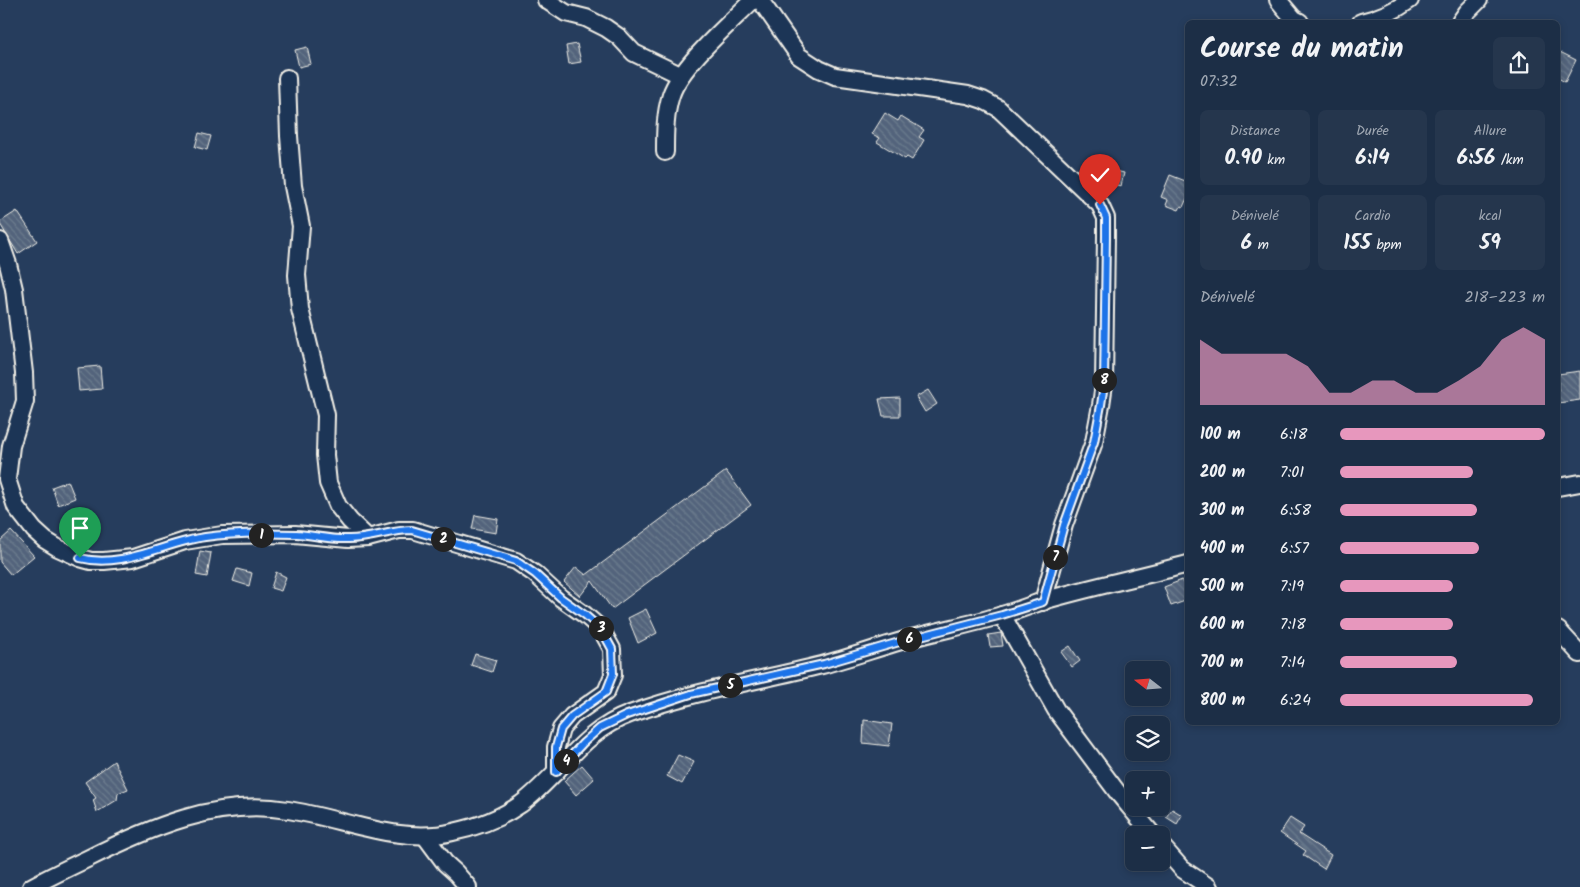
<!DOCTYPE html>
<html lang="fr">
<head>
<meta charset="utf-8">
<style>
	body { margin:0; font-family:Kalam,sans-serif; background:#25364d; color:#f1f3f6; height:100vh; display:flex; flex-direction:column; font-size:19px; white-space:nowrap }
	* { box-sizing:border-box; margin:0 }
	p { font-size:16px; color:#a0a8b3 }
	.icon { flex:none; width:28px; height:28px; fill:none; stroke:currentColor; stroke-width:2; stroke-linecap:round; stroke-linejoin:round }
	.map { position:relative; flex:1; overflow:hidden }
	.sheet { position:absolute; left:1185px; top:20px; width:375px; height:705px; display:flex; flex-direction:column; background:#1c2e46; border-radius:8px; box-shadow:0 2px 8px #0003,0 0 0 1px #3a4a5f }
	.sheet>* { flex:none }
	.needle { width:32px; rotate:287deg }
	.controls { position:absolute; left:1125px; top:661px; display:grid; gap:10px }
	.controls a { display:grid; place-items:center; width:45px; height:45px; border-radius:8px; background:#1c2e46; box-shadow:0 2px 8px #0003,0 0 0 1px #3a4a5f; font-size:25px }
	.pin { position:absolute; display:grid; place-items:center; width:42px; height:42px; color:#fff; margin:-51px -21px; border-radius:50% 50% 50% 0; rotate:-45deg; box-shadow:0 0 5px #0007 }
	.pin .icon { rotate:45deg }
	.km { position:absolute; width:25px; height:25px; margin:-12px; border-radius:50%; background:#222; color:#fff; font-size:14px; line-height:25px; text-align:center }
	.round { display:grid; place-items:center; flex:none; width:52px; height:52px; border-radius:8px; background:#25364d }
	.summary { display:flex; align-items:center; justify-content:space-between; height:85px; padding:0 15px }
	h1 { font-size:28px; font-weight:800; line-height:38px }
	.figures { display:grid; grid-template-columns:repeat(3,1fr); gap:8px; height:85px; padding:5px 15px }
	.figures div { display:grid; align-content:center; border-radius:8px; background:#25364d; text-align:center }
	.figures b { font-size:21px; font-weight:800 }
	.figures small { font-size:14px; font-weight:400 }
	.figures p { font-size:14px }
	.chart { height:140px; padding:10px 15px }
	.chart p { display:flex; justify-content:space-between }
	.chart svg { width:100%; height:90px; margin-top:5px; fill:#e797bd; opacity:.7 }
	ul { padding:0 15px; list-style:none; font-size:16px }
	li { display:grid; grid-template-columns:80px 60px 1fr; align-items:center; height:38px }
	li i { height:12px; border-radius:6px; background:#e797bd }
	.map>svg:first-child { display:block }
	.building { fill:url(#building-back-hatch); stroke:#f4f1e8 }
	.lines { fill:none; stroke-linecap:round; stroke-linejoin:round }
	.minor-casing { stroke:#f4f1e8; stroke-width:20 }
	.minor { stroke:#1d3557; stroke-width:16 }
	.route-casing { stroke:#fff; stroke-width:10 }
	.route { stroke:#1a73e8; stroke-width:6 }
</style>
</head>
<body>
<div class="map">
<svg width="1580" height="887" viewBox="0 0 1580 887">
	<defs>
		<pattern id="building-back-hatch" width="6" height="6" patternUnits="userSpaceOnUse" patternTransform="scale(1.25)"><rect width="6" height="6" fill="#52647b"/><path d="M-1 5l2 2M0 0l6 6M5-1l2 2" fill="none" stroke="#6c7b8e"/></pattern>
	</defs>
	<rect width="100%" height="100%" fill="#263d5d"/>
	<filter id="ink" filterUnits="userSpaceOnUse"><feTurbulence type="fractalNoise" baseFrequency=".02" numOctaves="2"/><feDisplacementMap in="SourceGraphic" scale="10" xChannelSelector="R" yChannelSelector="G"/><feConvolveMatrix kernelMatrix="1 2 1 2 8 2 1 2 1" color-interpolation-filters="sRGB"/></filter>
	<g filter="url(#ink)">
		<g class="building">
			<path d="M577 44 581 62 569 64 566 46Z"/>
			<path d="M307 47 311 64 299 67 295 50Z"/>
			<path d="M1558 51 1576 60 1565 82 1558 78Z"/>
			<path d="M885 113 898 121 901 116 924 130 919 137 924 140 912 160 907 157 905 159 877 142 880 138 872 134Z"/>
			<path d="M199 133 211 136 207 150 195 147Z"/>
			<path d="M1103 168 1124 173 1121 186 1100 181Z"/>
			<path d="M1170 175 1188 182V196L1183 207 1181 206 1179 210 1166 205 1168 200 1161 197Z"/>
			<path d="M17 211 37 241 18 254 0 224V222Z"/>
			<path d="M100 366 102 389 79 391 77 368Z"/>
			<path d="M1580 371V400L1558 403V374Z"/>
			<path d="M928 390 937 404 925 412 916 397Z"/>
			<path d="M900 398V416H883L879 399Z"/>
			<path d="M726 471 751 505 612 609 592 581 580 596 564 582 576 567 586 575Z"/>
			<path d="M68 481 75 498 58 505 52 487Z"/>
			<path d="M475 515 498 519 496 533 472 529Z"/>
			<path d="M11 531 34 556 11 575 0 562V541Z"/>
			<path d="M200 551 211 553 207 577 196 575Z"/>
			<path d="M237 569 252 573 249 586 233 581Z"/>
			<path d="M276 572 286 577 281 591 271 588Z"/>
			<path d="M1182 580 1188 595V600L1171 606 1164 587Z"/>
			<path d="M646 609 657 633 638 643 628 618Z"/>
			<path d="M1001 633 1003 646 990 647 988 635Z"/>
			<path d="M1070 646 1080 661 1072 667 1061 652Z"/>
			<path d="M475 654 496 660 492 672 471 665Z"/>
			<path d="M864 720 892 724 889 746 863 743Z"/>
			<path d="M678 755 694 762 682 784 667 776Z"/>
			<path d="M114 761 128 789 118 793 117 800 97 812 93 800 96 798 85 782Z"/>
			<path d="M582 765 594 779 576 795 564 781Z"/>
			<path d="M1172 809 1182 815 1177 824 1166 817Z"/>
			<path d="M1290 818 1304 827 1299 834 1331 855 1324 869 1303 855 1306 851 1280 833Z"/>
		</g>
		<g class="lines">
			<defs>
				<g id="minor">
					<path d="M546 0 566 13 586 18 606 28 619 37 634 53 680 75"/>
					<path d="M760 0 799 56 819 69 835 76 968 95 983 100 998 108 1100 205 1106 218V236L1104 384 1101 405 1094 442 1064 525 1043 602"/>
					<path d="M1278 0 1294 19 1300 22"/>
					<path d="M1361 22C1379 18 1395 11 1410 0"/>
					<path d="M1460 22 1467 12 1479 0"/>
					<path d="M287 78 289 136 293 186 301 226 297 275 300 309 326 415 325 455 328 483 338 506 350 521 368 538"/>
					<path d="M665 152C665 133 665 114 671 95 681 65 730 23 753 0"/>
					<path d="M0 241 8 264 14 289 24 373 25 401 11 446 7 479 16 507 34 530 45 540 58 548 80 558 91 561H104L133 558 185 541 222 535 295 534 348 539 368 538 399 530H413L516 561 535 574 561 598 585 615 601 629 612 649 613 675 606 692 572 716 561 729 556 747V772"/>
					<path d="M1558 487 1580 483"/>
					<path d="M1002 615 1056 710 1118 793 1153 835"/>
					<path d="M1558 630 1580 654"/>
					<path d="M425 836 445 863 456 873 468 887"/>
					<path d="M1161 845 1182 869 1209 887"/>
					<path d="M31 887C49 877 68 868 87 859 149 828 217 798 288 810 342 818 399 845 453 832 477 827 501 818 521 804 560 775 582 731 630 714 693 691 758 681 822 665 853 657 882 646 912 638 942 630 972 624 1002 615 1016 611 1029 606 1043 601 1091 587 1140 577 1188 564"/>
				</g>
			</defs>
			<use href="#minor" class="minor-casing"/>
			<use href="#minor" class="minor"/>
		</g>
	</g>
	<g class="lines" filter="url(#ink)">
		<defs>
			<path id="route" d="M80 558C123 569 163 543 205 537 233 533 268 533 296 534 314 535 331 540 349 539 371 539 391 530 412 530L516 561 535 574 561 598 585 615 601 629 612 649 613 674 606 692 572 716 561 729 556 747V772L583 743 600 728 627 715 691 694 824 664 913 638 1002 615 1043 602 1064 525 1094 442 1101 405 1104 384 1106 236V218L1100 205"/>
		</defs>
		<use href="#route" class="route-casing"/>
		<use href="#route" class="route"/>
	</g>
</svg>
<div class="controls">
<a><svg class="needle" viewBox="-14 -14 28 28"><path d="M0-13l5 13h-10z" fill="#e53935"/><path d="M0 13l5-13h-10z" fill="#a0a8b3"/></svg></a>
<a><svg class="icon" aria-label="layers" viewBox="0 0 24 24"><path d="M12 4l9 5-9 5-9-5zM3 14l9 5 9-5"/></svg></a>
<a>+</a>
<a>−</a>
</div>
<div class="pin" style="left:80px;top:558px;background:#1e9e55"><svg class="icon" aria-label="arrive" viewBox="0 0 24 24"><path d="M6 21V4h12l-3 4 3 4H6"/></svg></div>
<div class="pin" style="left:1100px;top:205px;background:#d93025"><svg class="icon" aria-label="check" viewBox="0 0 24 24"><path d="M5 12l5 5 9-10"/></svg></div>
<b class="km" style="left:261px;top:535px">1</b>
<b class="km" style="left:443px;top:539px">2</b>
<b class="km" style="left:601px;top:628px">3</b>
<b class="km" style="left:566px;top:761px">4</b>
<b class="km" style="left:730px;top:685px">5</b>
<b class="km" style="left:909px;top:639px">6</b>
<b class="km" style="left:1055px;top:557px">7</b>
<b class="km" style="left:1104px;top:380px">8</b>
<section class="sheet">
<div class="summary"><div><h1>Course du matin</h1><p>07:32</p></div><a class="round"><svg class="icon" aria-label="share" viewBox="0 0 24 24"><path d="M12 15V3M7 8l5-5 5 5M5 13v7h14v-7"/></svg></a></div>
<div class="figures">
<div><p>Distance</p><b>0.90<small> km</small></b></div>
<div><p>Durée</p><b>6:14</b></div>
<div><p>Allure</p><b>6:56<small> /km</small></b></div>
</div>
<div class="figures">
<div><p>Dénivelé</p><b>6<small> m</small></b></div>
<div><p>Cardio</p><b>155<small> bpm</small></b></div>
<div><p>kcal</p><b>59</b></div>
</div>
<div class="chart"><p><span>Dénivelé</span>218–223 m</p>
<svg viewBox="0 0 160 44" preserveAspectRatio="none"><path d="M0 44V12L10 19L20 19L30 19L40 19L50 25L60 38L70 38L80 32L90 32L100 38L110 38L120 32L130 25L140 12L150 6L160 12V44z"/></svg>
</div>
<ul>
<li><b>100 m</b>6:18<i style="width:100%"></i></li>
<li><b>200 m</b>7:01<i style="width:65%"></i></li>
<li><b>300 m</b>6:58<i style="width:67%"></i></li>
<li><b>400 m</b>6:57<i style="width:68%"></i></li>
<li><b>500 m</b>7:19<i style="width:55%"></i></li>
<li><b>600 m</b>7:18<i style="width:55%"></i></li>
<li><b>700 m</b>7:14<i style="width:57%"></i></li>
<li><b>800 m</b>6:24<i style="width:94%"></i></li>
</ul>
</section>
</div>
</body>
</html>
